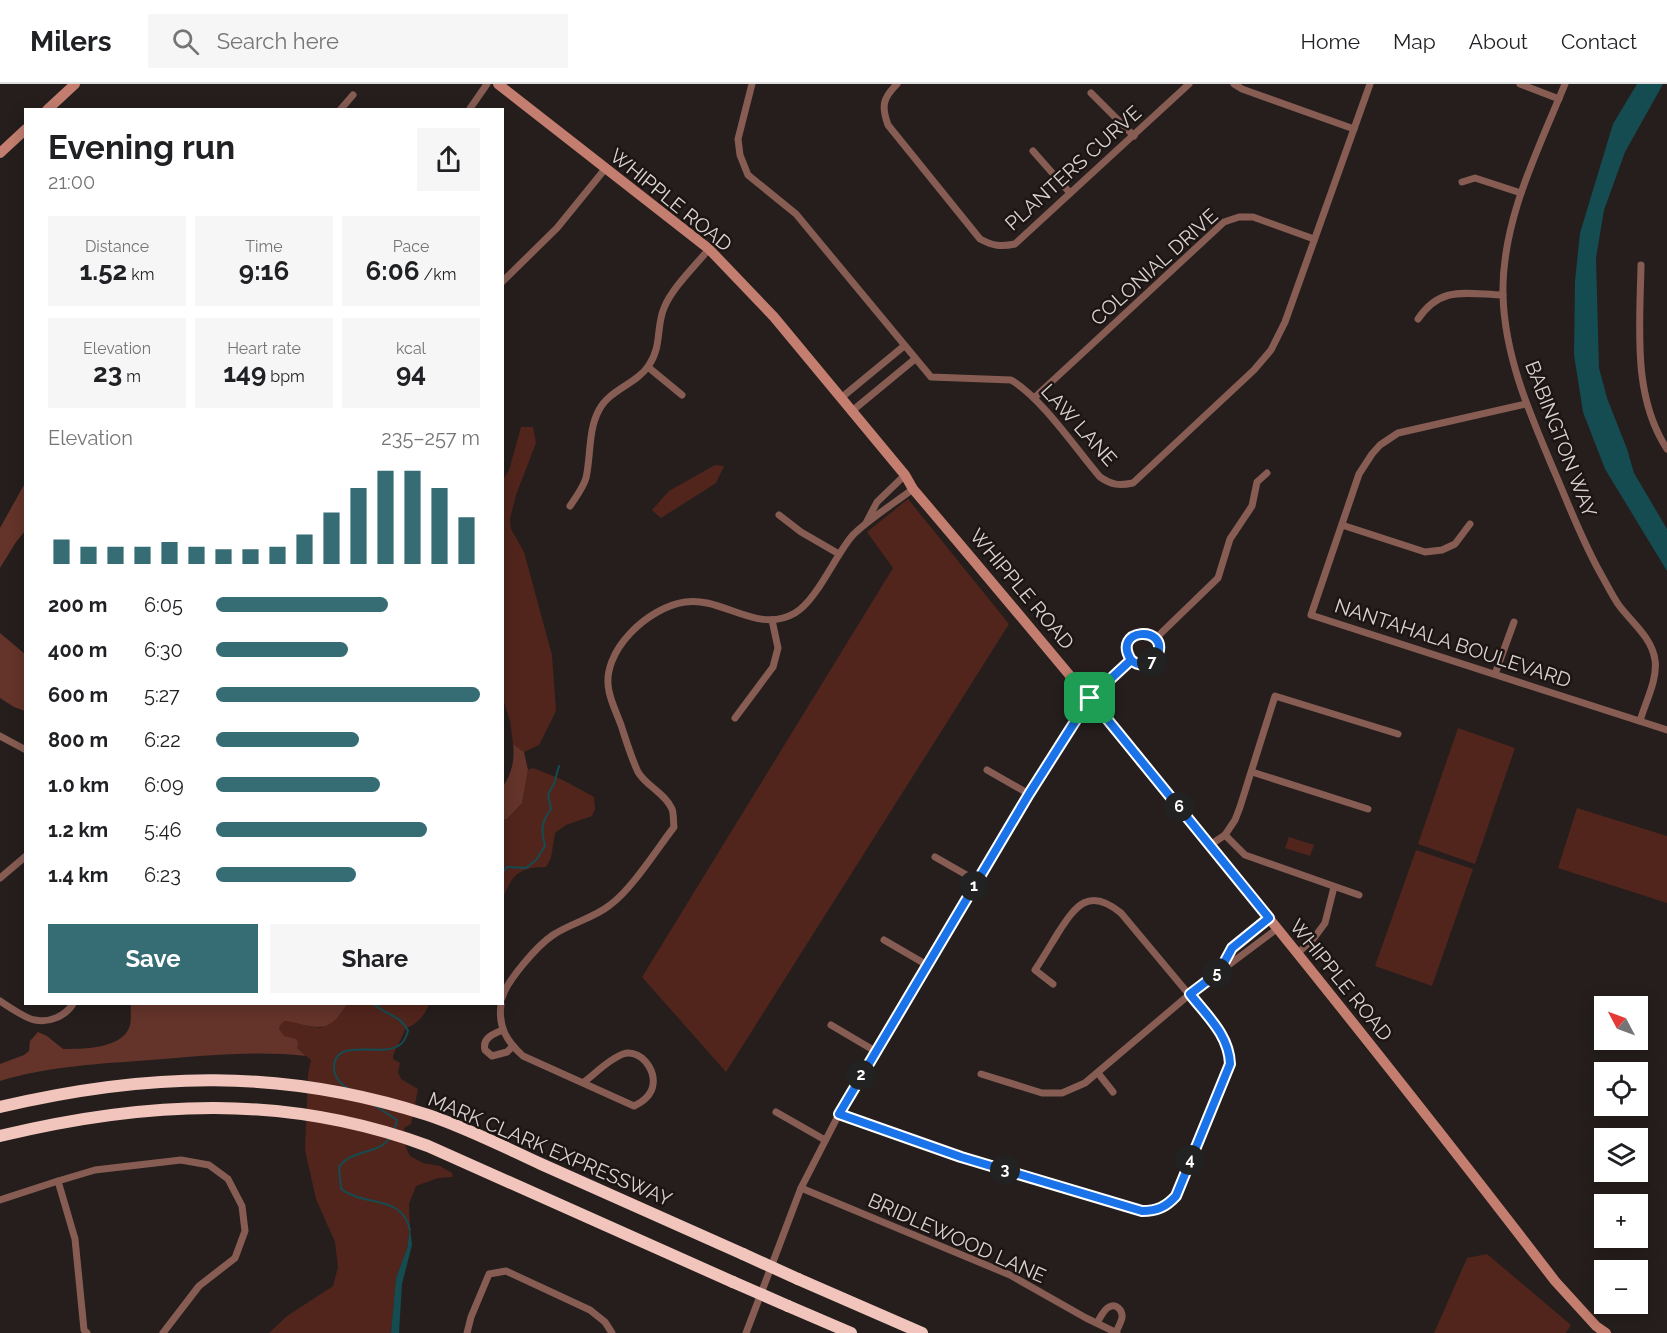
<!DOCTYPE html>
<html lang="en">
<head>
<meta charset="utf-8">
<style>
	body { margin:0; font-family:Raleway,sans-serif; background:#f6f6f6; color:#202124; height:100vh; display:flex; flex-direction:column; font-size:22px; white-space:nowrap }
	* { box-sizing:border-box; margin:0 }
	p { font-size:20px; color:#757577 }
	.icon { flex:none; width:33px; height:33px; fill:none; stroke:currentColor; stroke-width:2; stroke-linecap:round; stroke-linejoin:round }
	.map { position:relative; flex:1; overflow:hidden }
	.details { position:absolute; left:24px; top:24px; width:480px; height:897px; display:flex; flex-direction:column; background:#fff; border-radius:0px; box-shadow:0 3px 15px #0003 }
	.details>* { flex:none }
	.needle { width:39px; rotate:311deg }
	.controls { position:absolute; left:1594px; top:912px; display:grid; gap:12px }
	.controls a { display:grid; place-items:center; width:54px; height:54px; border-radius:0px; background:#fff; box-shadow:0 3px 15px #0003; font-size:30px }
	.pin { position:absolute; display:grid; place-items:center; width:51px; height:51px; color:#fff; margin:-26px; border-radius:12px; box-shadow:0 3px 9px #0006 }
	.km { position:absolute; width:30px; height:30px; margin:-15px; border-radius:50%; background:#222; color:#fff; font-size:16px; line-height:30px; text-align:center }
	.round { display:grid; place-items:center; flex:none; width:63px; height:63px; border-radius:0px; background:#f6f6f6 }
	.head { display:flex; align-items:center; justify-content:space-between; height:102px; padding:0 24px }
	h1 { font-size:33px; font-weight:700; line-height:45px }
	.metrics { display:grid; grid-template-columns:repeat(3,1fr); gap:9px; height:102px; padding:6px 24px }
	.metrics div { display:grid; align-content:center; border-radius:0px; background:#f6f6f6; text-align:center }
	.metrics b { font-size:26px; font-weight:700 }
	.metrics small { font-size:16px; font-weight:400 }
	.metrics p { font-size:16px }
	.chart { height:168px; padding:12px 24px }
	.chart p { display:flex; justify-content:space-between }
	.chart svg { width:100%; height:108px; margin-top:6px; stroke:#366d75; stroke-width:6 }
	.primary-button { display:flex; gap:12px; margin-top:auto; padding:12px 24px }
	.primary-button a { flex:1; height:69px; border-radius:0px; background:#366d75; color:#fff; font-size:24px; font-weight:700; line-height:69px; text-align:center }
	.primary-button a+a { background:#f6f6f6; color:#202124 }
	ul { padding:0 24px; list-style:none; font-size:20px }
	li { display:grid; grid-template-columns:96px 72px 1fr; align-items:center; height:45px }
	li i { height:15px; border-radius:8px; background:#366d75 }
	header { display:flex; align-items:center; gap:36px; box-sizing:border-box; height:84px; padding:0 30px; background:#fff; border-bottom:2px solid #e0e0e0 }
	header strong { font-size:28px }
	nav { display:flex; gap:33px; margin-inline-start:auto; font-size:21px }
	.search { width:420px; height:54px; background:#f6f6f6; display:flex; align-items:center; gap:15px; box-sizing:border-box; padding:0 21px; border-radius:0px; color:#757577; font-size:22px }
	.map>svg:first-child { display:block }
	.green { fill:#51251c }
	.forest { fill:#64342a }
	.water { fill:#144c52 }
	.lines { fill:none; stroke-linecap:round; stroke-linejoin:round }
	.stream { stroke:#144c52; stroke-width:2 }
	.street { stroke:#875c53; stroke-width:7 }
	.secondary { stroke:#c37e6f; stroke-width:10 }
	.highway { stroke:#f1c5bb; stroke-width:12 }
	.highway-bridge { stroke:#f1c5bb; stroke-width:12 }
	.route-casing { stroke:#fff; stroke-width:12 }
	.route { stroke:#1a73e8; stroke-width:8 }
	.labels { text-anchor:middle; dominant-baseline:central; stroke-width:5; stroke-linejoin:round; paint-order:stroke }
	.street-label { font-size:20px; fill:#d8d3d1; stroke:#1c1513 }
</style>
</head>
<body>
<header>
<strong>Milers</strong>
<div class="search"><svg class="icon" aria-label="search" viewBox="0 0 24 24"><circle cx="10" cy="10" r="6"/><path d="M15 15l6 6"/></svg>Search here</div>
<nav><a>Home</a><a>Map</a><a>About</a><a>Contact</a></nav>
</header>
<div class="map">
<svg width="1667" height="1249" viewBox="0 0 1667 1249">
	<rect width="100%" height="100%" fill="#251e1c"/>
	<g class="green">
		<path d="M521 343H533L536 359 516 411 510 435 511 445 524 468 552 571 556 627 539 661 524 668 513 660 510 637 503 615 502 397 509 386Z"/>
		<path d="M715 381 724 382 716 399 661 434 652 426 669 407Z"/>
		<path d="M908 415 1009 540 726 988 642 893 893 484 867 448Z"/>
		<path d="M1458 644 1515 664 1475 780 1418 760Z"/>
		<path d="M533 684 563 696 594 713 595 725 592 732 566 741 555 749 551 774 546 783C519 783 512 791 503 814V735H507L522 719 528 686Z"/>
		<path d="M1577 724 1667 752V819L1558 784Z"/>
		<path d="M1289 753 1314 761 1310 772 1285 764Z"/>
		<path d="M1416 766 1473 785 1432 902 1375 882Z"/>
		<path d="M347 920H429C424 933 418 939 405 945 402 957 393 966 393 975L400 979 398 988 401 995 418 1005 411 1040 404 1044 406 1064 410 1072 423 1079 440 1082 452 1089 453 1093 438 1094 416 1102 409 1120 410 1144 407 1165 396 1195 391 1249H269L287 1232 333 1202 338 1183 335 1158 316 1115 305 1066 308 991 311 976 284 953 279 945 281 940 285 937 320 944 340 931Z"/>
		<path d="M1487 1170 1571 1241 1566 1249H1434L1467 1174Z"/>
	</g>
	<g class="forest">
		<path d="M25 399V447L16 458 0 484V444Z"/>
		<path d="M0 549 25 570V627L14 623 0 614Z"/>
		<path d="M513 660 524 668 528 686 522 719 507 735H503V702C512 690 515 674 513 660Z"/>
		<path d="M131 920H347C328 952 318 943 285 937L281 940 279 945 284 952 296 955 298 958 297 964 306 972C254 966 202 972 150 976 99 980 49 982 0 997V980L24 971 29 967 30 957 38 948 47 952 63 965C82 965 120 965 129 944 132 938 130 926 131 920Z"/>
	</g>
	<g class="water">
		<path d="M1637 0H1663L1625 68 1604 126 1596 174 1599 284 1607 314 1627 365 1634 389 1667 445V487L1605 385 1583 328 1574 271 1575 197 1580 149 1613 40Z"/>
		<path d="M410 1144 412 1161 402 1200 399 1249H391L396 1194 407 1165Z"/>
	</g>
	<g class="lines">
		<g class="stream">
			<path d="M502 789 507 783 526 784 536 776 545 762C541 746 541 738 551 725L548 710 554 700 559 682"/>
			<path d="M349 1005C341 1000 334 994 334 983 335 953 380 973 398 962 404 959 406 953 408 947 401 931 385 931 374 920"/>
			<path d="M374 1021 397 1036 394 1048"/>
			<path d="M389 1055C377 1071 351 1065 339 1083L341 1105C365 1123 402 1110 410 1146"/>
		</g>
		<g class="street">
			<path d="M752 0 738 55 740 71 748 91 796 130 931 293 1011 296C1041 313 1076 365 1100 393 1112 401 1119 402 1133 399L1254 286 1271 266 1285 238 1370 0"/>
			<path d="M897 0C883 14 881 22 888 41L980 155C993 162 1001 163 1015 160L1189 0"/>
			<path d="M1234 0 1242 5 1354 45"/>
			<path d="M1520 0 1559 15"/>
			<path d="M1565 0C1538 66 1501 138 1503 212 1505 275 1531 332 1555 389 1570 424 1583 459 1602 492 1607 501 1612 511 1618 520 1630 537 1652 553 1655 576 1658 595 1645 619 1640 637"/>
			<path d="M1091 9 1134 52"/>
			<path d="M340 26 353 11"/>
			<path d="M469 26 487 0"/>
			<path d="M1033 67 1070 109"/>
			<path d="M1462 98 1475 94 1521 109"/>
			<path d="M1641 181C1640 242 1632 312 1667 365"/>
			<path d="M502 198 557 144 605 85"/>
			<path d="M1418 235C1441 201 1466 210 1503 211"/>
			<path d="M648 283 682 311"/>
			<path d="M841 314 904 262"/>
			<path d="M1034 314 1224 138 1239 133H1253L1314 155"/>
			<path d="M1526 320 1398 349 1380 361 1372 370 1359 390 1311 531 1667 646"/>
			<path d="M852 327 915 275"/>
			<path d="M570 422C576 413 583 404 586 394 591 372 588 346 599 326 610 305 637 300 649 281 662 262 656 243 664 224 672 204 695 182 709 165"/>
			<path d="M779 431 801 448 839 470"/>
			<path d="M866 439 877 418 905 391"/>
			<path d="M1342 441 1425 468 1442 466 1455 460 1470 440"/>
			<circle cx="1143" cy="565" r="16"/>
			<path d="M1155 555 1218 494 1230 455 1252 422 1257 398 1267 389"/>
			<path d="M1495 590 1514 538"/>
			<path d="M735 634 773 583 778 564 772 536"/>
			<path d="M0 652 26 666"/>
			<path d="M987 686 1029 710"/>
			<path d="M1252 688 1368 725"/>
			<path d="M1225 751 1235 736 1240 723 1275 612 1398 650"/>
			<path d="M1210 761 1225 751 1245 771 1359 811"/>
			<path d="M935 773 977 797"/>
			<path d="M0 794 26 772"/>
			<path d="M884 856 927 881"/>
			<path d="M1298 869 1314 854 1325 839 1334 803"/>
			<path d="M1220 886 1232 864 1269 834"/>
			<path d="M502 914C507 896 538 861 553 851 571 839 594 834 610 821 632 805 657 765 674 743 673 737 674 730 672 725 665 709 646 702 638 688 631 673 626 656 621 641 617 630 611 618 609 607 600 567 649 523 685 518 722 512 757 551 795 529 817 516 835 472 852 452 866 437 896 418 913 405"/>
			<path d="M0 917C8 922 26 935 35 936 50 939 65 932 73 920"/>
			<path d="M501 920C498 942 506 957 523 972L634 1022C638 1020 643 1017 646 1014 665 996 643 963 623 970 609 975 596 989 584 998"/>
			<path d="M831 941 875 967"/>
			<path d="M503 946C493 950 482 954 485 966L492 972 507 968 513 962"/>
			<path d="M1098 989 1113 1008"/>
			<path d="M981 990 1042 1009H1062L1085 999 1190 910 1278 844"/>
			<path d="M776 1028 825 1056"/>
			<path d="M839 1030 961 1073 1142 1127C1157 1127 1167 1123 1176 1112L1230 980 1227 960 1222 950 1121 829C1089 803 1076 821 1058 849 1050 862 1043 874 1035 886L1053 900"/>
			<path d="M801 1104 1010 1191 1086 1234 1117 1249"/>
			<path d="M0 1116 58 1097"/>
			<path d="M1097 1239C1100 1234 1104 1225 1109 1223 1116 1219 1123 1226 1122 1234 1121 1238 1118 1244 1116 1248"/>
			<path d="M87 1249 84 1246 75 1155 58 1097 95 1086 181 1076 209 1081 228 1095 242 1122 245 1147 235 1174 199 1202 163 1249"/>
			<path d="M467 1249 471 1233 489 1190 506 1187 590 1226 605 1238 612 1249"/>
			<path d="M746 1249 801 1104 839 1030 875 967 1029 710 1090 614 1131 576"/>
		</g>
		<g class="secondary">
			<path d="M498 0 709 165 774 233 905 391 913 405C1133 664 1348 927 1555 1197L1596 1242 1606 1249"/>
			<path d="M47 26 75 0"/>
			<path d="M0 69 26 45"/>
		</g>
		<g class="highway">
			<path d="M0 1023C148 988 282 984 428 1031 467 1044 504 1063 541 1080 608 1110 676 1140 743 1170"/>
			<path d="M0 1052C145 1017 285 1009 428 1062L733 1198"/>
			<path d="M798 1195 922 1249"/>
			<path d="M788 1222 851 1249"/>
		</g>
		<g class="highway-bridge">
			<path d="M743 1170 798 1195"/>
			<path d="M733 1198 788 1222"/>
		</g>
	</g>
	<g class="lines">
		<defs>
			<path id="route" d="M1090 614 1029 710 839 1030 961 1073 1142 1127C1157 1127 1166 1123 1176 1112L1230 980C1229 951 1207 932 1190 910L1219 888 1232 864 1269 834 1090 614 1131 576C1139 583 1154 583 1158 570 1168 541 1111 544 1131 576L1090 614"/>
		</defs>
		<use href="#route" class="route-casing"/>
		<use href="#route" class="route"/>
	</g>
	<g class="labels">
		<g class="street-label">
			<text transform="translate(1073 84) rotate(-42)">PLANTERS CURVE</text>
			<text transform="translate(671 116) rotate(39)">WHIPPLE ROAD</text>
			<text transform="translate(1154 183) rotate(-42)">COLONIAL DRIVE</text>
			<text transform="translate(1079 341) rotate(48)">LAW LANE</text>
			<text transform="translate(1561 355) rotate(69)">BABINGTON WAY</text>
			<text transform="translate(1022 505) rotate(50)">WHIPPLE ROAD</text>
			<text transform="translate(1453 559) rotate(18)">NANTAHALA BOULEVARD</text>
			<text transform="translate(1341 896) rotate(51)">WHIPPLE ROAD</text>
			<text transform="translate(550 1065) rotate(23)">MARK CLARK EXPRESSWAY</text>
			<text transform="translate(957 1154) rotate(24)">BRIDLEWOOD LANE</text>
		</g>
	</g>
</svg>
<div class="controls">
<a><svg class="needle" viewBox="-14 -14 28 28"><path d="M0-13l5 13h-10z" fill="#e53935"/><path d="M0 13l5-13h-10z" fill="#757577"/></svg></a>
<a><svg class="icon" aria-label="locate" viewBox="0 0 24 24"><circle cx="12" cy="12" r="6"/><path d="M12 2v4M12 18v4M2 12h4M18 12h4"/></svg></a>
<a><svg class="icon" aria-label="layers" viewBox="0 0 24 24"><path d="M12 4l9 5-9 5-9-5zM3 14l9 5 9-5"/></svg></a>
<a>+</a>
<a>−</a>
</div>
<div class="pin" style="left:1090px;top:614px;background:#1e9e55"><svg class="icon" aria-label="arrive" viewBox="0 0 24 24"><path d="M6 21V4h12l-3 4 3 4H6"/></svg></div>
<b class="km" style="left:974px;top:802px">1</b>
<b class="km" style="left:861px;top:991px">2</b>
<b class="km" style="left:1005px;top:1086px">3</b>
<b class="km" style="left:1190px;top:1076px">4</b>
<b class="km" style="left:1217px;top:889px">5</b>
<b class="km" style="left:1179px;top:723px">6</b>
<b class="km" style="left:1152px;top:578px">7</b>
<section class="details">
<div class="head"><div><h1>Evening run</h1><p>21:00</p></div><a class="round"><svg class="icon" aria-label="share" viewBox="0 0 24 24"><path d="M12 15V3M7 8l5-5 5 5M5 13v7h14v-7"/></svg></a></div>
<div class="metrics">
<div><p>Distance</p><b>1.52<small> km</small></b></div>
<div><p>Time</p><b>9:16</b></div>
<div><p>Pace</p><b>6:06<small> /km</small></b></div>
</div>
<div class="metrics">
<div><p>Elevation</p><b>23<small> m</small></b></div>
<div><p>Heart rate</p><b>149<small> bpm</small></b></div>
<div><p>kcal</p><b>94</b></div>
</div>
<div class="chart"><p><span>Elevation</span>235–257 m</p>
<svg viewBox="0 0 160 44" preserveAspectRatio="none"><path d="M5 44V34M15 44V37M25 44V37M35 44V37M45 44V35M55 44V37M65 44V38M75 44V38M85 44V37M95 44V32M105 44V23M115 44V13M125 44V6M135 44V6M145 44V13M155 44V25"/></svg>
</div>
<ul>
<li><b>200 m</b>6:05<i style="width:65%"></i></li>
<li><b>400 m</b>6:30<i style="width:50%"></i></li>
<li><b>600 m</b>5:27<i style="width:100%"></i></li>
<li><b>800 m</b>6:22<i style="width:54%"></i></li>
<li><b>1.0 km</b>6:09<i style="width:62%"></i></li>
<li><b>1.2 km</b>5:46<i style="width:80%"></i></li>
<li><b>1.4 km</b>6:23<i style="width:53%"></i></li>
</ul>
<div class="primary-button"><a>Save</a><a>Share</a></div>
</section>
</div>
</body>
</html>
